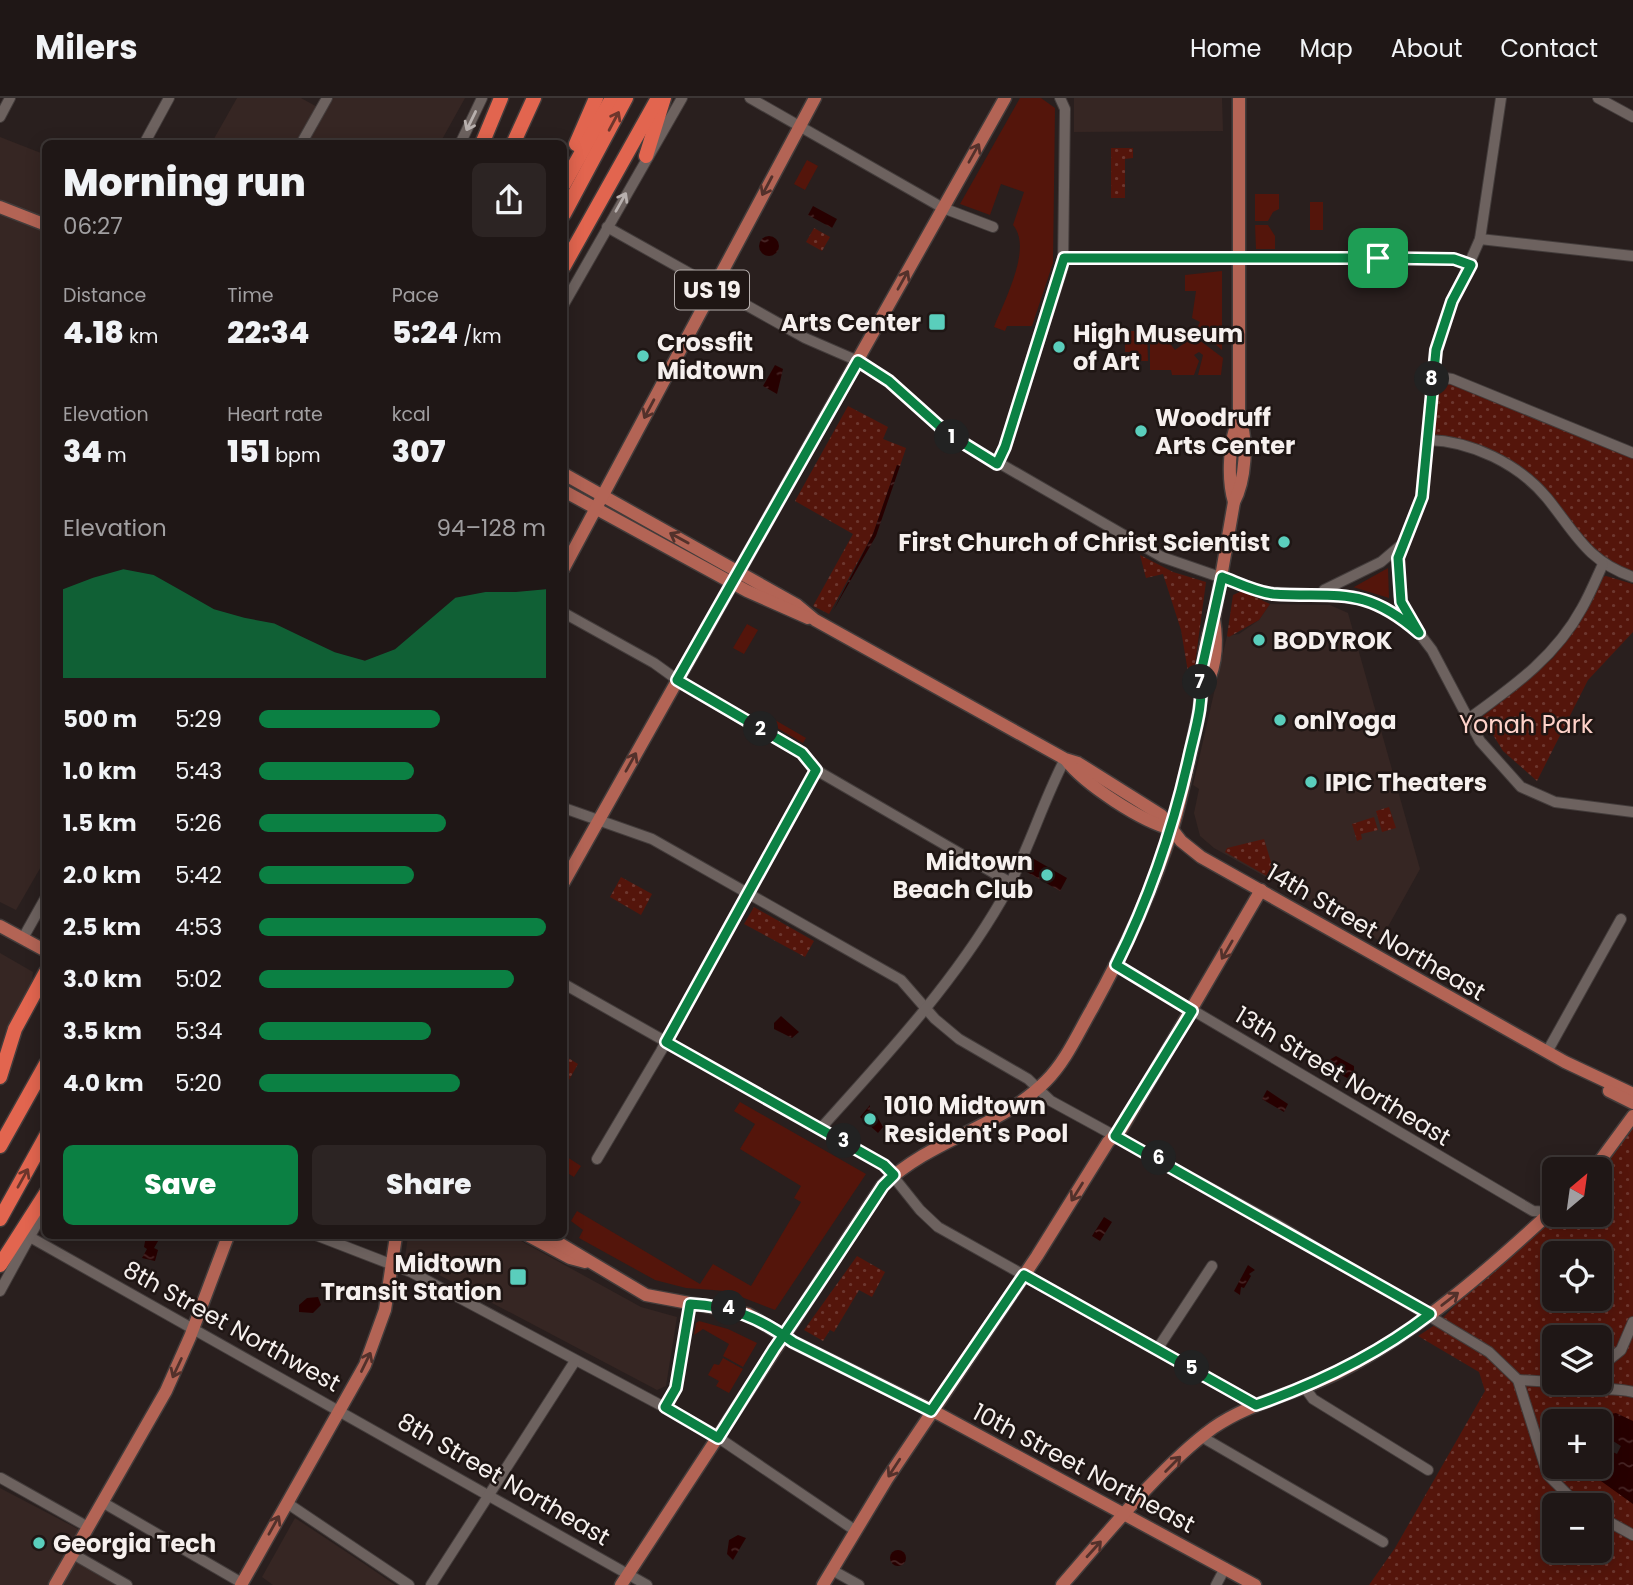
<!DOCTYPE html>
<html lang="en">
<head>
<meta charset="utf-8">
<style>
	body { margin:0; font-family:Poppins,sans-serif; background:#2c2423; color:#f1f3f6; height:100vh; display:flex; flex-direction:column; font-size:26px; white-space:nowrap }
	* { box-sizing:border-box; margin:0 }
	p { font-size:23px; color:#a19fa1 }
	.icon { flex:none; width:38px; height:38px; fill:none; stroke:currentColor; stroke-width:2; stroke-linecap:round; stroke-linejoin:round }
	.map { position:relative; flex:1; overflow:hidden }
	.panel { position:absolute; left:42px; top:42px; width:525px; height:1099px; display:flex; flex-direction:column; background:#1f1716; border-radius:10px; box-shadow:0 4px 18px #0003,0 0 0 2px #3c3635 }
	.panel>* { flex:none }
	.needle { width:46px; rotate:29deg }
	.controls { position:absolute; left:1542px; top:1059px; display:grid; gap:14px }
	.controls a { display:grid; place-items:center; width:70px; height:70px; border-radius:10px; background:#1f1716; box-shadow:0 4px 18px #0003,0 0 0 2px #3c3635; font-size:35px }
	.pin { position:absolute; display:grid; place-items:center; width:60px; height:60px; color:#fff; margin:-30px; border-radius:14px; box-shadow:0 4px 10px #0006 }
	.km { position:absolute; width:35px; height:35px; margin:-18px; border-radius:50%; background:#222; color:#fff; font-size:19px; line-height:35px; text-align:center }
	.round { display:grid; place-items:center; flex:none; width:74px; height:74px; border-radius:10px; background:#2c2423 }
	.headline { display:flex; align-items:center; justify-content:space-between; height:119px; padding:0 21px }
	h1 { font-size:38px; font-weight:800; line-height:52px }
	.metrics { display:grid; grid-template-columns:repeat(3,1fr); gap:10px; height:119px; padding:7px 21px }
	.metrics div { display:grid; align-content:center }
	.metrics b { font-size:30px; font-weight:800 }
	.metrics small { font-size:19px; font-weight:400 }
	.metrics p { font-size:19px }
	.chart { height:196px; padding:14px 21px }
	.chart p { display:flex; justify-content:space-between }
	.chart svg { width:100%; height:126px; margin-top:7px; fill:#0b8043; opacity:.7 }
	.button { display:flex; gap:14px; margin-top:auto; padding:14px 21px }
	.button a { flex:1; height:80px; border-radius:10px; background:#0b8043; color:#fff; font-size:28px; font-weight:800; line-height:80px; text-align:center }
	.button a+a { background:#2c2423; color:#f1f3f6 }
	ul { padding:0 21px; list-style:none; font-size:23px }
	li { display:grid; grid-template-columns:112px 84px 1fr; align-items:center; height:52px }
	li i { height:18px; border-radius:9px; background:#0b8043 }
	header { display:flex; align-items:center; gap:42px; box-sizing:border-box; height:98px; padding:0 35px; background:#1f1716; border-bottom:2px solid #3c3635 }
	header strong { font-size:33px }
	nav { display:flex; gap:38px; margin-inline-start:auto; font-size:24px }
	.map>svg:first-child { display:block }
	.built { fill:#362623 }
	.grass { fill:#54150b }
	.park { fill:url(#park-dots); fill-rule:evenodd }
	.water { fill:url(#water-ripples) }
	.pier { fill:#291f1e }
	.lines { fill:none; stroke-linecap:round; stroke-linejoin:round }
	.minor-casing { stroke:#433c3b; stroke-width:12 }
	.major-casing { stroke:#433c3b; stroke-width:15 }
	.highway-casing { stroke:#433c3b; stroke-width:17 }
	.minor { stroke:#6d625f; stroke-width:10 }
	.major { stroke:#b36455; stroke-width:12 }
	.highway { stroke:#e2654f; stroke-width:14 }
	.oneway { stroke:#b8b0ae }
	.oneway2 { stroke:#6d362c }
	.oneway3 { stroke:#53312b }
	.route-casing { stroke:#fff; stroke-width:14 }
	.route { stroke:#0b8043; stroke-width:9 }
	.poi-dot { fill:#5acebc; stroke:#1f1614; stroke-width:2.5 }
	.labels { text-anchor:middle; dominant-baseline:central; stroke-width:5; stroke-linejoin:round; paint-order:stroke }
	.shield { fill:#1f1614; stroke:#b6afad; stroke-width:2 }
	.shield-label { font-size:23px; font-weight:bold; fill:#f6f0ee }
	.poi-label { font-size:24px; font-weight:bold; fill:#f6f0ee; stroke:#1f1614; text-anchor:start }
	.park-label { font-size:24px; fill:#ffd3ca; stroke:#1f1614 }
	.street-label { font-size:24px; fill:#f6f0ee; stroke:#1f1614 }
</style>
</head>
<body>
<header>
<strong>Milers</strong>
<nav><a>Home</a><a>Map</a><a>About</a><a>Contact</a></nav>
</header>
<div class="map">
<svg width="1633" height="1487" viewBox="0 0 1633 1487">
	<defs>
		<pattern id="park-dots" width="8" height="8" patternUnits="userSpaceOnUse" patternTransform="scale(1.75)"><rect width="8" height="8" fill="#54150b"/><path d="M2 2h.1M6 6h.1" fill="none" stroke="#6d372f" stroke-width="1.8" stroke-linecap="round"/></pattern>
		<pattern id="water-ripples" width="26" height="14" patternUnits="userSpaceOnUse" patternTransform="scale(1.75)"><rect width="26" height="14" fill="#270000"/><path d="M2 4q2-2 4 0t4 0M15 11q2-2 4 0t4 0" fill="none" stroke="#472626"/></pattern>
	</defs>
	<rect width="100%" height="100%" fill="#291f1e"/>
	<g class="built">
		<path d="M237 0H301L321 11 327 0H465L440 45 211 46Z"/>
		<path d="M1074 0H1222L1223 33 1074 34Z"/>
		<path d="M0 39 46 57V760L16 812 0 804Z"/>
		<path d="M1270 506 1330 507 1348 515 1420 771 1380 843 1214 750 1200 738 1194 715 1199 691 1193 687 1227 538 1239 536 1259 522Z"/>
		<path d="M0 855 33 874 32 884 5 934 0 952Z"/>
		<path d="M408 1138H512L641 1209 677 1219 666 1288 657 1292 405 1159Z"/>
		<path d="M0 1390 78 1431 81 1460 127 1487H0Z"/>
		<path d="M295 1420 363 1465 395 1487H273L262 1479Z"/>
	</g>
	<g class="grass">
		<path d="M1020 0H1041L1055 10 1053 165 1032 228H1007L1005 233 994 229C1004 203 1033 150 1013 127L1024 94 1001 86 990 117 960 106Z"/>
		<path d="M807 62 818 68 805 92 794 86Z"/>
		<path d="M1255 96H1279V111L1273 114 1268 123H1255Z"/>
		<rect x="1310" y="104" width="13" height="28"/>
		<path d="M1255 127H1268L1275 138V151H1256Z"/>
		<path d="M1222 173V252L1197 230 1200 224 1192 220 1196 193H1185V177Z"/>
		<path d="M1125 233H1147L1148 263H1135V254H1125Z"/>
		<path d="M1150 233 1152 238H1164L1175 252 1194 238 1223 260 1221 277H1198L1203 257 1199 254 1194 257 1199 263 1194 277H1172L1171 272H1150Z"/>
		<path d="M1388 470 1389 500 1353 489H1354Z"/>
		<path d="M747 526 758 532 744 556 733 550Z"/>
		<path d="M775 622 806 640 803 645 772 627Z"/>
		<path d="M740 1004 866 1076 775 1212 726 1193 686 1190 655 1182 579 1140 583 1132 571 1123 577 1113 700 1186 713 1166 751 1188 801 1104 794 1100 801 1088 740 1051 755 1026 734 1013Z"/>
		<path d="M564 1057 581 1068 574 1079 564 1073Z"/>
		<path d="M699 1223 728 1231 757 1245 743 1269 723 1258 729 1246 703 1231 694 1237 696 1225Z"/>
		<path d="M723 1260 743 1271 729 1295 716 1288 719 1283 708 1277 714 1266 719 1267Z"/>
	</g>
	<g class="park">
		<path d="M1111 50H1133V60L1125 61V100H1111Z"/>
		<path d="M814 130 830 139 822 153 806 144Z"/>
		<path d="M1432 281 1452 282 1633 355V478L1601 465 1522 378 1475 355 1425 338Z"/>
		<path d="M848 308 888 329 883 341 906 350 900 368 897 367 873 436 829 516 813 508 853 436 795 403Z"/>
		<path d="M1140 457 1173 474 1206 484 1193 581 1189 580 1181 532 1163 476 1146 480Z"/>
		<path d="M1606 478 1633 486V534L1588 582 1537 683 1503 653 1482 619 1553 560 1579 525 1602 479Z"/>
		<path d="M1242 493 1270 506 1259 522 1229 539 1227 538 1233 497Z"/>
		<path d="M1389 709 1396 730 1382 734 1376 713Z"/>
		<path d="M1374 719 1378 732 1361 736 1362 741 1357 743 1352 726Z"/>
		<path d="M1264 741 1277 784 1225 754 1227 750Z"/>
		<path d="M621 779 652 796 641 817 610 799Z"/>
		<path d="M754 809 814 843 805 859 744 826Z"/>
		<path d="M565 958 578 966 569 982 564 979Z"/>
		<path d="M1633 1010V1487H1369L1395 1450 1485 1293 1479 1274 1418 1238 1438 1225 1554 1105V1116H1600V1071H1586ZM1554 1155H1600V1200H1554ZM1554 1239H1600V1284H1554ZM1554 1323H1600V1368H1554ZM1554 1407H1600V1452H1554Z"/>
		<path d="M857 1158 885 1174 872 1199 859 1192 834 1234 830 1232 823 1243 804 1232Z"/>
	</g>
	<g class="water">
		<path d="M813 108 837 121 832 130 808 117Z"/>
		<circle cx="769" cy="148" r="10"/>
		<path d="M775 267 783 271 777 296 763 288Z"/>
		<path d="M897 367 900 368 876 438 833 513 873 436Z"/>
		<path d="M1034 761 1067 780 1060 793 1027 774Z"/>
		<path d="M781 918 799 934 792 940 774 931V925Z"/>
		<path d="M1336 958 1354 968V976L1347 980 1329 970V962Z"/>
		<path d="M1267 992 1288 1006 1284 1014 1262 1001Z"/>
		<path d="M870 1007 869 1019 875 1015 883 1029 878 1035 860 1019Z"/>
		<path d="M1104 1119 1112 1124 1100 1143 1092 1138Z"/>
		<path d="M146 1138H161L154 1150 158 1152 155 1163 142 1160 147 1151 144 1149Z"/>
		<path d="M1248 1167 1255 1172 1249 1176 1251 1178 1244 1190 1241 1189 1240 1197 1234 1193Z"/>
		<path d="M318 1199 321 1207 313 1215 299 1214V1207L307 1200Z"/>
		<path d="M1616 1315 1633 1323V1406L1601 1383 1590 1369 1600 1368C1600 1354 1603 1329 1610 1316Z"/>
		<path d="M738 1437 746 1440 733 1462 727 1456 729 1442Z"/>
		<circle cx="898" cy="1460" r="8"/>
	</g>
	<path class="pier" d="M1607 1323 1605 1338 1621 1348 1617 1356 1600 1348 1603 1324Z"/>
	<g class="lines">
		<defs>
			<g id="minor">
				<path d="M750 0 943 110 993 129"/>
				<path d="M1598 0 1633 19"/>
				<path d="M0 19 10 0"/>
				<path d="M144 46 169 0"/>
				<path d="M301 46 327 0"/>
				<path d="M460 46 482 0"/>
				<path d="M607 129 805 240 858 263 889 283 947 335 1162 459 1263 494 1354 498 1386 510 1419 535 1432 552 1480 643 1521 689 1555 704 1633 714"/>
				<path d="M1480 141 1633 158"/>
				<path d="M1064 160 1454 161 1471 167"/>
				<path d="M564 206 682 0"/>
				<path d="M1432 278 1452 281 1633 355"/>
				<path d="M1428 342C1471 343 1519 366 1547 400 1576 436 1587 463 1633 479"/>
				<path d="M997 366 1005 349 1063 169 1065 11 1060 0"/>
				<path d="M1324 492 1381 464 1401 447"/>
				<path d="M564 515 654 565 690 591 802 655 816 672 1011 785"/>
				<path d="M1412 526 1399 497 1398 460 1422 399 1436 252 1443 225 1480 141 1501 0"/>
				<path d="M1467 622C1511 590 1555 560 1582 510 1590 496 1596 481 1603 466"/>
				<path d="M564 710 652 741 901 882 935 921 959 941 1028 981 1051 1003 1278 1127 1489 1254 1518 1282 1548 1377 1578 1407"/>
				<path d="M23 840 46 799"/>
				<path d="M1116 867 1533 1113 1551 1114"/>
				<path d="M564 886 884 1067 920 1112 938 1129 1256 1307"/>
				<path d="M1547 954 1621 821"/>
				<path d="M821 1030C885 959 953 886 1001 803 1027 758 1041 707 1065 661"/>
				<path d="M597 1061 661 953 816 672"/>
				<path d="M318 1138 411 1174 709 1333"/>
				<path d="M30 1139 647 1487"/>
				<path d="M0 1193 46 1109"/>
				<path d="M1158 1250 1212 1168"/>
				<path d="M1600 1269 1621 1252 1633 1224"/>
				<path d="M1518 1282 1554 1284"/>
				<path d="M1550 1286C1575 1298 1606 1286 1633 1294"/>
				<path d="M1305 1290 1313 1301 1428 1372"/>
				<path d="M665 1309 676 1290 690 1206"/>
				<path d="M713 1336 856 1433"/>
				<path d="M1202 1339 1383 1444"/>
				<path d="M1 1380 88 1429"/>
				<path d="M102 1404 242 1485"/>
				<path d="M287 1405 409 1487"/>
				<path d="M1600 1419 1633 1437"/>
				<path d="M73 1456 127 1487"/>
				<path d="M832 1472 859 1487"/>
				<path d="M431 1487 575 1263"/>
				<path d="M1216 1487 1225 1470"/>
			</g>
			<g id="major">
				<path d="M0 109 46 127"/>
				<path d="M564 376 797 507 815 522 1065 661 1078 665 1161 717 1181 743 1201 759 1565 964 1633 996"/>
				<path d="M564 393 747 493 808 520"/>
				<path d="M1234 404C1227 381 1229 342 1239 320V0"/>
				<path d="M564 470 815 0"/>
				<path d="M1202 595C1216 573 1218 546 1214 521"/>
				<path d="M1066 662C1084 686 1142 724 1172 731"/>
				<path d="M564 784 1005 0"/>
				<path d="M0 828 46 853"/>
				<path d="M1609 993 1633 1005"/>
				<path d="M1594 1071 1633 1018"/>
				<path d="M529 1138 570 1160 585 1164"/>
				<path d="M547 1138 646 1197 748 1216 793 1244 939 1316 1255 1487"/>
				<path d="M55 1487 166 1293 190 1239 228 1138"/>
				<path d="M241 1487 365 1267 385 1212 396 1138"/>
				<path d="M621 1487 882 1088C934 1039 998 1031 1046 983 1066 963 1078 935 1092 911 1123 855 1152 794 1172 732 1183 697 1189 660 1197 624 1206 587 1198 559 1214 520L1234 404C1245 384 1249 341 1239 320"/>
				<path d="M823 1487 887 1381 1037 1158 1108 1044 1122 1030 1261 792"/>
				<path d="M1062 1487C1104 1439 1162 1367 1213 1330 1250 1304 1298 1295 1339 1274 1419 1233 1488 1172 1554 1111"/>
			</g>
			<g id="highway">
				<path d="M482 46 501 0"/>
				<path d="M513 46 534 0"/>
				<path d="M576 46 596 0"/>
				<path d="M646 58 664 0"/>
				<path d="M564 86 612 0"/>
				<path d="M564 116 626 0"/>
				<path d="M564 168 658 0"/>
				<path d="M0 979 15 931 46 874"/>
				<path d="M0 1048 46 966"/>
				<path d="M0 1121 46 1038"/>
				<path d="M0 1167 46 1095"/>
			</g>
		</defs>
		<use href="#minor" class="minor-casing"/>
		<use href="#major" class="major-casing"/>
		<use href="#highway" class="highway-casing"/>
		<use href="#minor" class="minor"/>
		<use href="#major" class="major"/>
		<use href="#highway" class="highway"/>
	</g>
	<defs><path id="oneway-shaft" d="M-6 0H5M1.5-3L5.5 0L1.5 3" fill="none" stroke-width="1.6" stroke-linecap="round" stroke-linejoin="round" transform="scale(1.75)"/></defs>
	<g class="oneway">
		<use href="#oneway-shaft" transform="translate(471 23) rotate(116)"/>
		<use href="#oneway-shaft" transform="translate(621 104) rotate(-61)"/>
	</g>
	<g class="oneway2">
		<use href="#oneway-shaft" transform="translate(614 23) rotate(-62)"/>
		<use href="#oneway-shaft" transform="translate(23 1080) rotate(-61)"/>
	</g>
	<g class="oneway3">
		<use href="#oneway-shaft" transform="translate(974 55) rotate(-61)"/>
		<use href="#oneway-shaft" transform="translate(767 88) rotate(118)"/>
		<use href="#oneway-shaft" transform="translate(903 182) rotate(-61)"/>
		<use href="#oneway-shaft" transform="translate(649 311) rotate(118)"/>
		<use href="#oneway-shaft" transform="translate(679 440) rotate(-151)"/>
		<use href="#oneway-shaft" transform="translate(631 664) rotate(-61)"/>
		<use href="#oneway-shaft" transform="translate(1227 852) rotate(120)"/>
		<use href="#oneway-shaft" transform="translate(1077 1094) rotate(122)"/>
		<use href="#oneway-shaft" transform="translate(1450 1201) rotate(-38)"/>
		<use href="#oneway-shaft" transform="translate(366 1264) rotate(-64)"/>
		<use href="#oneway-shaft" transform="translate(177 1270) rotate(115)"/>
		<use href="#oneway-shaft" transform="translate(1173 1366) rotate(-45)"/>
		<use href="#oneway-shaft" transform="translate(894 1370) rotate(123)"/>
		<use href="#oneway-shaft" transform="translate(274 1427) rotate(-61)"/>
		<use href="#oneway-shaft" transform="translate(1094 1451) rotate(-48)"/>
	</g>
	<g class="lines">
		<defs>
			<path id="route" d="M1378 160H1064L1005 349 997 366 947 335 889 283 858 263 677 582 802 655 816 672 666 944 884 1067 894 1077 883 1088C847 1143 811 1198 774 1251L718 1340 665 1309 676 1290 690 1206C731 1208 760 1220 793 1244L931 1313 1024 1177 1256 1307C1319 1285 1377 1257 1430 1216L1115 1038 1192 913 1116 867C1149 801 1173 731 1189 659 1195 632 1204 606 1200 579L1222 479C1238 485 1256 494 1273 496 1339 500 1364 487 1419 535L1401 504 1398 460 1422 399 1436 252 1452 203 1471 167 1454 161 1378 160"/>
		</defs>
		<use href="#route" class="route-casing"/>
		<use href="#route" class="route"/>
	</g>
	<g class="poi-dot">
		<rect x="928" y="215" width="18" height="18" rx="3.5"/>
		<circle cx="1059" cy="249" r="7"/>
		<circle cx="643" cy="258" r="7"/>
		<circle cx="1141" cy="333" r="7"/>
		<circle cx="1284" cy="444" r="7"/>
		<circle cx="1259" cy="542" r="7"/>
		<circle cx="1280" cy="622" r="7"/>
		<circle cx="1311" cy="684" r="7"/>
		<circle cx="1047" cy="777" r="7"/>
		<circle cx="870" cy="1021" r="7"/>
		<rect x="509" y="1170" width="18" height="18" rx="3.5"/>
		<circle cx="39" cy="1445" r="7"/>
	</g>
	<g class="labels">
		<rect class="shield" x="675" y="172.5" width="74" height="39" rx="5"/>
		<g class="shield-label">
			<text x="712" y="192">US 19</text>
		</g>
		<g class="poi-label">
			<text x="921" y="224" text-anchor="end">Arts Center</text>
			<text x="1073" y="235">High Museum<tspan x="1073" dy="28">of Art</tspan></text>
			<text x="657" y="244">Crossfit<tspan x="657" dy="28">Midtown</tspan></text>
			<text x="1155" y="319">Woodruff<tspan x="1155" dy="28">Arts Center</tspan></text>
			<text x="1270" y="444" text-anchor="end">First Church of Christ Scientist</text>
			<text x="1273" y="542">BODYROK</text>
			<text x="1294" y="622">onlYoga</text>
			<text x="1325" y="684">IPIC Theaters</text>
			<text x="1033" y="763" text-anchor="end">Midtown<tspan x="1033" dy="28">Beach Club</tspan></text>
			<text x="884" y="1007">1010 Midtown<tspan x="884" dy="28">Resident's Pool</tspan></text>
			<text x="502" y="1165" text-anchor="end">Midtown<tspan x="502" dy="28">Transit Station</tspan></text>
			<text x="53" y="1445">Georgia Tech</text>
		</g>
		<g class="park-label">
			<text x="1526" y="626">Yonah Park</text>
		</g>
		<g class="street-label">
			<text transform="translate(1376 834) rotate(30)">14th Street Northeast</text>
			<text transform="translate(1343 978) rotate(31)">13th Street Northeast</text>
			<text transform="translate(232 1228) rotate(29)">8th Street Northwest</text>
			<text transform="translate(1084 1370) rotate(28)">10th Street Northeast</text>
			<text transform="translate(504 1381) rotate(30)">8th Street Northeast</text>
		</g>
	</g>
</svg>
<div class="controls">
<a><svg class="needle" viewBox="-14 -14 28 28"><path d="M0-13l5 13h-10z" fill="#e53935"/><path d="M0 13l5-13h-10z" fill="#a19fa1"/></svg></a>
<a><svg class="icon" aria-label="locate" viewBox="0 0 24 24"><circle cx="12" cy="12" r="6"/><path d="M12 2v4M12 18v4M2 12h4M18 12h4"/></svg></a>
<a><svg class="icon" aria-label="layers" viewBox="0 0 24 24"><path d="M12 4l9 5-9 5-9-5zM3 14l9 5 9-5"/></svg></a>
<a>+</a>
<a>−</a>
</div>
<div class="pin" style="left:1378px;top:160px;background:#1e9e55"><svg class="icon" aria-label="arrive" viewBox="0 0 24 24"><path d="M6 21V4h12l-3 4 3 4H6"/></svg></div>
<b class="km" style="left:952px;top:339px">1</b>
<b class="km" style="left:761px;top:631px">2</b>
<b class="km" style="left:844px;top:1043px">3</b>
<b class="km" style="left:729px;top:1210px">4</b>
<b class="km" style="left:1192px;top:1270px">5</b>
<b class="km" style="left:1159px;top:1060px">6</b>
<b class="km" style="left:1200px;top:584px">7</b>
<b class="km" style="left:1432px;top:281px">8</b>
<section class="panel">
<div class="headline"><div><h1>Morning run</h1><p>06:27</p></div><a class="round"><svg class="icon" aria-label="share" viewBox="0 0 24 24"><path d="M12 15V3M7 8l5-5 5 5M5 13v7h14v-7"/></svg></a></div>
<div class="metrics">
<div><p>Distance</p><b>4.18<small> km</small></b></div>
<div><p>Time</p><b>22:34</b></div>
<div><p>Pace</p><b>5:24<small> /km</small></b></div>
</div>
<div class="metrics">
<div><p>Elevation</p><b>34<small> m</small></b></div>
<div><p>Heart rate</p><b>151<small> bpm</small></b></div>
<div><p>kcal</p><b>307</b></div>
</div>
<div class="chart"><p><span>Elevation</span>94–128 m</p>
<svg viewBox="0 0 160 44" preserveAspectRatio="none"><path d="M0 44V13L10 9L20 6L30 8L40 14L50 20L60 23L70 25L80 30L90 35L100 38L110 34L120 25L130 16L140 14L150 14L160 13V44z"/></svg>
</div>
<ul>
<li><b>500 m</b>5:29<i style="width:63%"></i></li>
<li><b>1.0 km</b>5:43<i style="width:54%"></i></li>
<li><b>1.5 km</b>5:26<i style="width:65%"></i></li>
<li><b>2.0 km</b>5:42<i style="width:54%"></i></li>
<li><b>2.5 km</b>4:53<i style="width:100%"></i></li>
<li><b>3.0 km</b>5:02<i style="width:89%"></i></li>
<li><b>3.5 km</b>5:34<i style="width:60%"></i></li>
<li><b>4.0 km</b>5:20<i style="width:70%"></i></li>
</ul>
<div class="button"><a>Save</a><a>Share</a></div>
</section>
</div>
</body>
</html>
